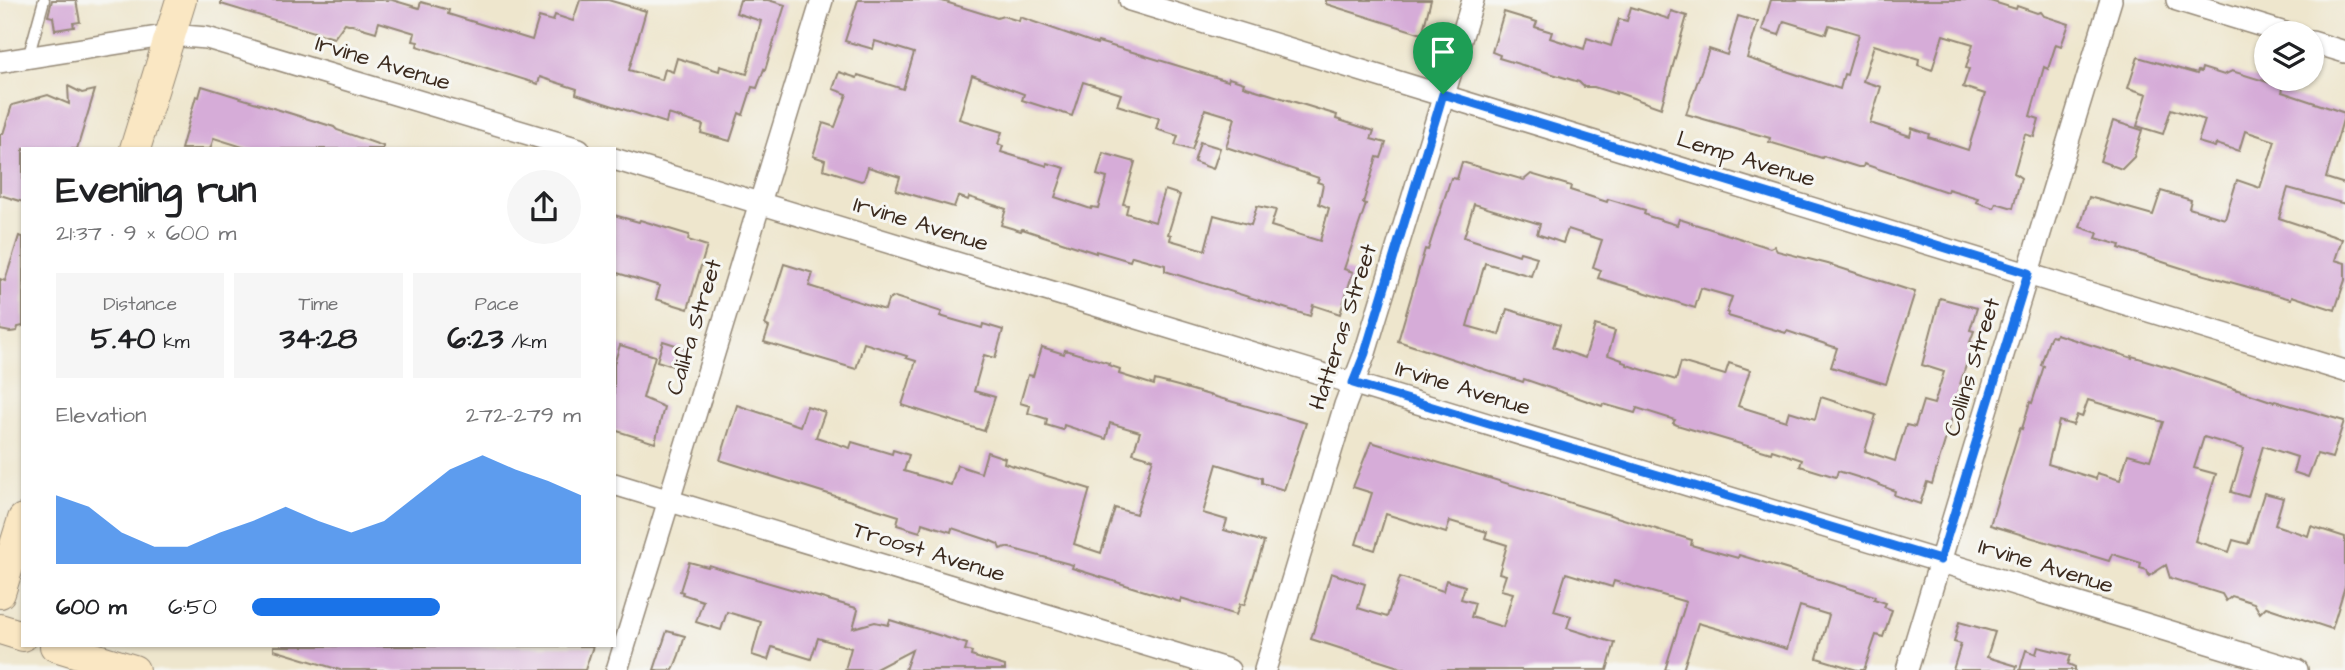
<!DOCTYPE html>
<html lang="en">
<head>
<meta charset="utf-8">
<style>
	body { margin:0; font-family:"Architects Daughter",sans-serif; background:#f6f6f6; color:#202124; height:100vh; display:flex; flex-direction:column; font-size:26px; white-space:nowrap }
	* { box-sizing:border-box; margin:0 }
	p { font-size:23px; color:#757577 }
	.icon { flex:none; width:38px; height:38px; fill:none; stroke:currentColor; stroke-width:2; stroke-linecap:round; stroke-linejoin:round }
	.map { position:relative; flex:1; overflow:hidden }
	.sheet { position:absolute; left:21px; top:147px; width:595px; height:500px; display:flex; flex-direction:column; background:#fff; border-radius:0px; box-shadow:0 2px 5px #0004 }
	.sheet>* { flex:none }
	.controls { position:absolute; left:2254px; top:21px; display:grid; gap:14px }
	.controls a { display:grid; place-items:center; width:70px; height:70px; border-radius:50%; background:#fff; box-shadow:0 2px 5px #0004; font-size:35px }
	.pin { position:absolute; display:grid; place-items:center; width:60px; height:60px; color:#fff; margin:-72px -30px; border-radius:50% 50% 50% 0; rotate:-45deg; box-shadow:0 0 7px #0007 }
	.pin .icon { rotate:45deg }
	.round { display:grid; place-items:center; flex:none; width:74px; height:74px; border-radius:37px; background:#f6f6f6 }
	.overview { display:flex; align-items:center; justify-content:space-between; height:119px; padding:0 35px }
	h1 { font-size:38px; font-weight:700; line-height:52px }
	.metrics { display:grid; grid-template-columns:repeat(3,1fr); gap:10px; height:119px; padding:7px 35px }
	.metrics div { display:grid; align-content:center; border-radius:0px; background:#f6f6f6; text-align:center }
	.metrics b { font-size:30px; font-weight:700 }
	.metrics small { font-size:19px; font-weight:400 }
	.metrics p { font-size:19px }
	.chart { height:196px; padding:14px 35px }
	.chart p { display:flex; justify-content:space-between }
	.chart svg { width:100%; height:126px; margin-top:7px; fill:#1a73e8; opacity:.7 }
	ul { padding:0 35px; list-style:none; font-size:23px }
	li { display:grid; grid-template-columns:112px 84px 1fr; align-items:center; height:52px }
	li i { height:18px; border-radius:9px; background:#1a73e8 }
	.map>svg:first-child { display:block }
	.building { fill:#d6acd8; fill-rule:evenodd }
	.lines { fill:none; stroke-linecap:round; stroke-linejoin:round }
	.service-casing { stroke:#948876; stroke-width:13 }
	.minor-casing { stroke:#948876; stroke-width:24 }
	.secondary-casing { stroke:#948876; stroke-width:32 }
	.service { stroke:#fff; stroke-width:10 }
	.minor { stroke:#fff; stroke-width:21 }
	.secondary { stroke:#fae7c3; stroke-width:30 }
	.route-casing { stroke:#fff; stroke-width:14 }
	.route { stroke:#1a73e8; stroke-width:9 }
	.labels { text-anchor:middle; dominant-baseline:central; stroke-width:6; stroke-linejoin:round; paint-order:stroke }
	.street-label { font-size:23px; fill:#3b2a1e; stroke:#f6f6f2 }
</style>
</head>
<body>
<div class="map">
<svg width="2345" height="670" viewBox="0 0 2345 670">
	<rect width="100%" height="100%" fill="#f6f6f2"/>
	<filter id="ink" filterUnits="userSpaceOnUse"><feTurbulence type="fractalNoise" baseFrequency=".0143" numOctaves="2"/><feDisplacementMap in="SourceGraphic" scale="14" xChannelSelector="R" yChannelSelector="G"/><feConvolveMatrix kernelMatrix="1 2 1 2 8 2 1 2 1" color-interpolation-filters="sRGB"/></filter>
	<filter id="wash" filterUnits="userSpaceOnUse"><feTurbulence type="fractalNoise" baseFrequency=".00686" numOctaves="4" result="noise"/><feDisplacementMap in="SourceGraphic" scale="28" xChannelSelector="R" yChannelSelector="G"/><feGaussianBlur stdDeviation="1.57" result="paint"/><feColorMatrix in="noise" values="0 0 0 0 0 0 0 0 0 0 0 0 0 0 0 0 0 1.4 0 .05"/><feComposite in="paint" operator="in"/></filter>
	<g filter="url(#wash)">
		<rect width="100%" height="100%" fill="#eee6cd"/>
		<g id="blocks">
			<g class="building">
				<path d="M52 0H76L80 22 73 23 74 27 55 30 53 17 48 16Z"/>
				<path d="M221 0H392L419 8 421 2 449 10 448 14 532 40 539 17 553 21 555 15 573 21 580 0H608L646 11 629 70 662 80 665 69 673 72 677 58 719 71 720 66 747 74 761 21 736 13 740 0H768L785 5 765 70 764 69 757 88 752 87 743 115 739 113 730 141 701 133 703 125 668 114 666 123 576 94 577 89 540 77 538 84 417 46 418 42 413 41 415 33 379 22 376 32 345 23 334 38 221 4Z"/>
				<path d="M858 0H939L997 18 1003 16 1019 21 1020 17 1097 44 1098 42 1136 53 1228 81 1229 78 1244 83 1243 86 1337 115 1336 119 1374 131 1371 139 1386 143 1381 158 1377 157 1363 203 1366 204 1344 269 1353 272 1340 314 1313 305 1310 316 1165 271V265L1132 256 1130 261 1096 251V253L1022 229 1021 231 1001 225 1006 209 969 197 968 200 958 196 954 207 896 190 900 177 868 167 864 180 861 181 823 169 825 160 813 156 823 123 835 127 847 94 833 89 839 72 857 78 858 75 903 89 914 53 875 41 873 49 845 41ZM972 75 1024 94 1022 100 1072 116 1083 82 1121 94 1117 105 1159 118 1156 129 1178 136 1175 145 1192 150 1205 109 1235 118 1226 147 1319 178 1317 182 1323 184 1319 204 1329 208 1320 241 1271 226 1276 210 1257 206 1251 225 1214 215 1205 250 1170 240 1171 235 1168 234 1180 195 1165 190 1155 222 1126 213 1128 205 1123 204 1135 162 1103 153 1097 175 1107 178 1098 208 1092 207 1091 209 1055 197 1065 168 1047 163V166L1001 152 1003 146 998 144 1002 132 959 119Z"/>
				<path d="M1326 0H1431L1422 34 1326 4Z"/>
				<path d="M1771 0H1987L2016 9 2017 6 2037 13 2041 12 2044 16 2069 24 2061 46 2056 44 2048 69 2044 67 2030 116 2039 119 2034 137 2025 134 2014 173 2021 178 2013 208 1996 203 1994 208 1976 202 1978 198 1948 189 1947 192 1864 164 1863 167H1858L1823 156 1822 158 1769 142 1770 138 1686 114 1709 49 1727 55 1738 16 1758 22 1747 58 1840 89 1844 74 1847 75 1859 34 1829 25 1826 34 1784 21 1779 35 1762 30ZM1943 35 1973 44 1966 68 1969 69 1963 87 1985 94 1968 150 1928 137 1929 134 1912 128 1910 136 1870 123 1881 87 1863 81 1874 45 1919 59 1918 65 1932 70Z"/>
				<path d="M1631 7 1669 19 1671 11 1687 16 1661 108 1616 92V94L1594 87H1584L1579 82 1499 58 1500 55 1492 52 1504 12 1537 22 1535 27 1552 32 1550 38 1584 49 1587 38 1611 46 1619 19 1627 21Z"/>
				<path d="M2138 57 2197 74 2198 71 2201 72 2202 68 2224 75 2232 71 2277 85 2283 89 2282 92 2345 113 2326 178 2345 184V204L2288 188 2279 218 2342 239 2335 260 2345 263V280L2335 310 2292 296 2291 299 2194 272 2119 248 2120 245 2096 238 2098 233 2080 227 2089 197 2153 215 2161 191 2191 200 2189 208 2225 219 2237 180 2260 188 2275 141 2245 131 2239 151 2216 144 2215 147 2198 142 2205 120 2171 109 2163 134 2137 126 2147 94 2128 88Z"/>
				<path d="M68 86 82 93 95 90 77 149H23V202L0 195V134H3L12 105 48 95 69 104Z"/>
				<path d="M202 86 334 127 337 130 383 146V149H249L214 138 210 149H181L196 96 199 97Z"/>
				<path d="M2113 121 2142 130 2134 157 2122 169 2100 161Z"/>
				<path d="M1200 142 1220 148 1213 169 1194 162Z"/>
				<path d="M1462 162 1524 180 1531 174 1571 186 1570 190 1607 202 1608 199 1645 210 1644 214 1648 216 1677 225 1679 219 1770 248 1774 246 1777 251 1828 264 1915 292 1886 384 1831 367 1837 348 1787 331 1786 333 1728 316 1729 313 1727 312 1732 297 1701 288 1695 308 1598 278 1601 270 1593 267 1602 240 1568 229 1563 243 1537 234 1540 224 1474 204 1464 237 1519 255 1520 252 1537 257 1531 276 1485 263 1467 326 1499 335 1507 309 1560 325 1553 347 1585 358 1595 325 1615 331 1608 355 1622 360V362L1627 363V365L1676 380 1681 362 1725 375 1729 363 1750 370 1738 406 1786 421 1789 411 1815 419 1821 397 1876 415 1865 451 1895 461 1906 425 1915 427 1923 401 1934 404 1944 372 1922 365 1940 298 1977 308 1970 330 1974 331 1970 342 1973 343 1952 410 1954 411 1932 484 1927 482 1920 504 1894 495 1895 491 1870 481 1838 471 1836 477 1800 466 1802 460 1772 450 1771 453 1677 425 1673 423 1675 420 1637 408 1635 413 1603 404 1602 406 1524 379 1523 382 1398 341 1425 249 1428 250 1451 178 1457 179Z"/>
				<path d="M614 215 639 222 640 220 689 235 688 240 707 246 688 309 656 299 660 286 614 272Z"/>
				<path d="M19 236 23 237V326L18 327 17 331 10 332 0 330V279L5 281Z"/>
				<path d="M784 264 813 273 809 286 885 310 888 300 895 297 942 312 940 316 982 328 983 324 1003 330 995 358 984 355 974 391 995 397 984 431 902 405 916 361 906 358 907 356 864 343 856 369 764 342 769 327 765 325Z"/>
				<path d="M2056 334 2132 358V356L2175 369 2274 402 2275 401 2344 421 2332 458 2317 454 2308 477 2293 472 2297 457 2263 446 2248 497 2231 492 2244 449 2204 437 2194 468 2216 474 2195 541 2229 552 2233 540 2248 544 2264 493 2283 498 2275 525 2308 536 2311 526 2345 537V586L2332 629 2266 607 2260 613 2254 603 2232 596 2226 601 2222 594 2170 578 2166 565 2149 576 2147 570 2140 568 2141 563 2112 554 2109 561 1990 525 2020 428 2022 429 2030 402 2032 403 2044 366 2041 365 2049 340 2051 336 2055 337ZM2088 400 2163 422 2150 460 2128 454 2120 480 2097 473 2096 479 2048 464 2059 421 2073 425 2077 415 2082 417Z"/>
				<path d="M663 341 685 348 679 368 657 361Z"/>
				<path d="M620 345 655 356 643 398 664 407 655 443 614 430V364Z"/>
				<path d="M1042 347 1064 354 1065 350 1109 363 1108 365 1120 369 1119 374 1154 385 1155 380 1178 386 1306 423 1284 490 1262 483V478L1217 464 1203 513 1227 520 1224 530 1264 542 1246 600 1244 605 1240 604 1236 615 1181 598 1180 602 1129 586 1072 568 1073 565 1006 547 1000 549 998 544 991 541 952 528 951 532 922 523 920 532 897 525 899 516 720 460 737 405 800 426 807 406 825 412 816 437 850 448 852 442 892 454 893 450 909 455 904 471 951 485 957 465 981 473 987 452 1005 458 1004 463 1090 489 1074 544 1101 553 1115 508 1136 514 1153 459 1133 453 1140 432 1110 423 1106 439 1064 425 1063 430 1046 425 1047 419 1028 413 1030 406 1020 403 1028 375 1033 376Z"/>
				<path d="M1371 442 1692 540 1691 545 1738 558 1739 555 1875 596 1874 599 1886 603 1884 607 1892 610 1883 637 1876 635 1864 670H1857L1817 658 1829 615 1800 606 1787 649 1698 623 1683 670H1665L1686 602 1614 581 1612 587 1566 573 1554 611 1571 616 1567 628 1615 643 1607 670H1408L1311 639 1331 573 1365 584 1358 608 1387 617 1400 577 1443 591 1446 580 1465 586 1461 599 1475 603 1471 617 1503 627 1513 593 1501 590 1506 575 1499 573 1507 545 1485 538 1487 532 1450 521 1446 533 1386 514 1375 550 1356 544 1372 493 1353 487Z"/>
				<path d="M689 562 708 567 709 565 718 568 856 608 858 610 853 628 875 622 888 625 890 620 967 644 965 650 972 652 971 656 1005 666V670H905L912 650 874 670H845L851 648 818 638 811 659 772 647 768 660 752 655 761 622 727 612 721 630 696 622 703 601 682 594 683 592 680 591Z"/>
				<path d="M1959 622 1995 632 1987 657 2017 666 2016 670H1953L1961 644 1954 642Z"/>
				<path d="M667 631 685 636 679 655 673 670H654Z"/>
				<path d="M274 646H593L585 670H340L274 650Z"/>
				<path d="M2038 647 2071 655 2068 664 2075 667V670H2020L2026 650 2036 654Z"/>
			</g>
		</g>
	</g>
	<g filter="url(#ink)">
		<use href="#blocks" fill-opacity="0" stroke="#948876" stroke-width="2"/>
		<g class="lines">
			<defs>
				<path id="service" d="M28 58 44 0"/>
				<g id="minor">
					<path d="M1130 0 2345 371"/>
					<path d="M2177 0 2285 33"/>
					<path d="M2312 42 2345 52"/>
					<path d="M0 62 170 35 207 38 579 149"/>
					<path d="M614 159 2297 670"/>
					<path d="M614 484 1229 670"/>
					<path d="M617 670 822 0"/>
					<path d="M1265 670 1345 405 1365 353 1473 0"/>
					<path d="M1907 670 2111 0"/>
				</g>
				<g id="secondary">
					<path d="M135 149 181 0"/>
					<path d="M0 593 23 519"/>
					<path d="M0 629 23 636"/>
					<path d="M55 646 134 670"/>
				</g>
			</defs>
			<use href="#service" class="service-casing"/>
			<use href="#minor" class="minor-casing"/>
			<use href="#secondary" class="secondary-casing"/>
			<use href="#service" class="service"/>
			<use href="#minor" class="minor"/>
			<use href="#secondary" class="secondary"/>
		</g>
	</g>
	<g class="lines" filter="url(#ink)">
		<defs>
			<path id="route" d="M1443 94 2028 273 1940 560 1353 383 1365 353Z"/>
		</defs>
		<use href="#route" class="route-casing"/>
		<use href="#route" class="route"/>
	</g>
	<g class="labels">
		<g class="street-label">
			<text transform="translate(383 63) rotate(17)">Irvine Avenue</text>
			<text transform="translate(1746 159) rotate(17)">Lemp Avenue</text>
			<text transform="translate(921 224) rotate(17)">Irvine Avenue</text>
			<text transform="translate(694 327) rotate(-73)">Califa Street</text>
			<text transform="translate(1343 327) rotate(-72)">Hatteras Street</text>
			<text transform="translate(1972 367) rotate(-73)">Collins Street</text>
			<text transform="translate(1463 388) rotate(17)">Irvine Avenue</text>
			<text transform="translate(929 552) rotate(17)">Troost Avenue</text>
			<text transform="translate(2046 566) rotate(17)">Irvine Avenue</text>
		</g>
	</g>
</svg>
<div class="controls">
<a><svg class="icon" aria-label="layers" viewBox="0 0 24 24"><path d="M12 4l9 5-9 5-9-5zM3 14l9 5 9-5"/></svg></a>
</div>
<div class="pin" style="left:1443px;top:94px;background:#1e9e55"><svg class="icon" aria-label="arrive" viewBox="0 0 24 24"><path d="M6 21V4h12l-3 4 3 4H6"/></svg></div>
<section class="sheet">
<div class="overview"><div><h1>Evening run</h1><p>21:37 · 9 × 600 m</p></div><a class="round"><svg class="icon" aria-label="share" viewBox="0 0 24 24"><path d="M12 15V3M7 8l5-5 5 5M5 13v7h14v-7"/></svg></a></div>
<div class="metrics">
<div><p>Distance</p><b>5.40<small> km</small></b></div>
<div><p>Time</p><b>34:28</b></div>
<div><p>Pace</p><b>6:23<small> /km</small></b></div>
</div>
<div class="chart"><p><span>Elevation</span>272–279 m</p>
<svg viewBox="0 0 160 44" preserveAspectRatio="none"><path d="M0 44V20L10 24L20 33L30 38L40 38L50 33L60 29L70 24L80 29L90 33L100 29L110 20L120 11L130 6L140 11L150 15L160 20V44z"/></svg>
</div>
<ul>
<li><b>600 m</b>6:50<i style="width:57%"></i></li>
</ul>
</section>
</div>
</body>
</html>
